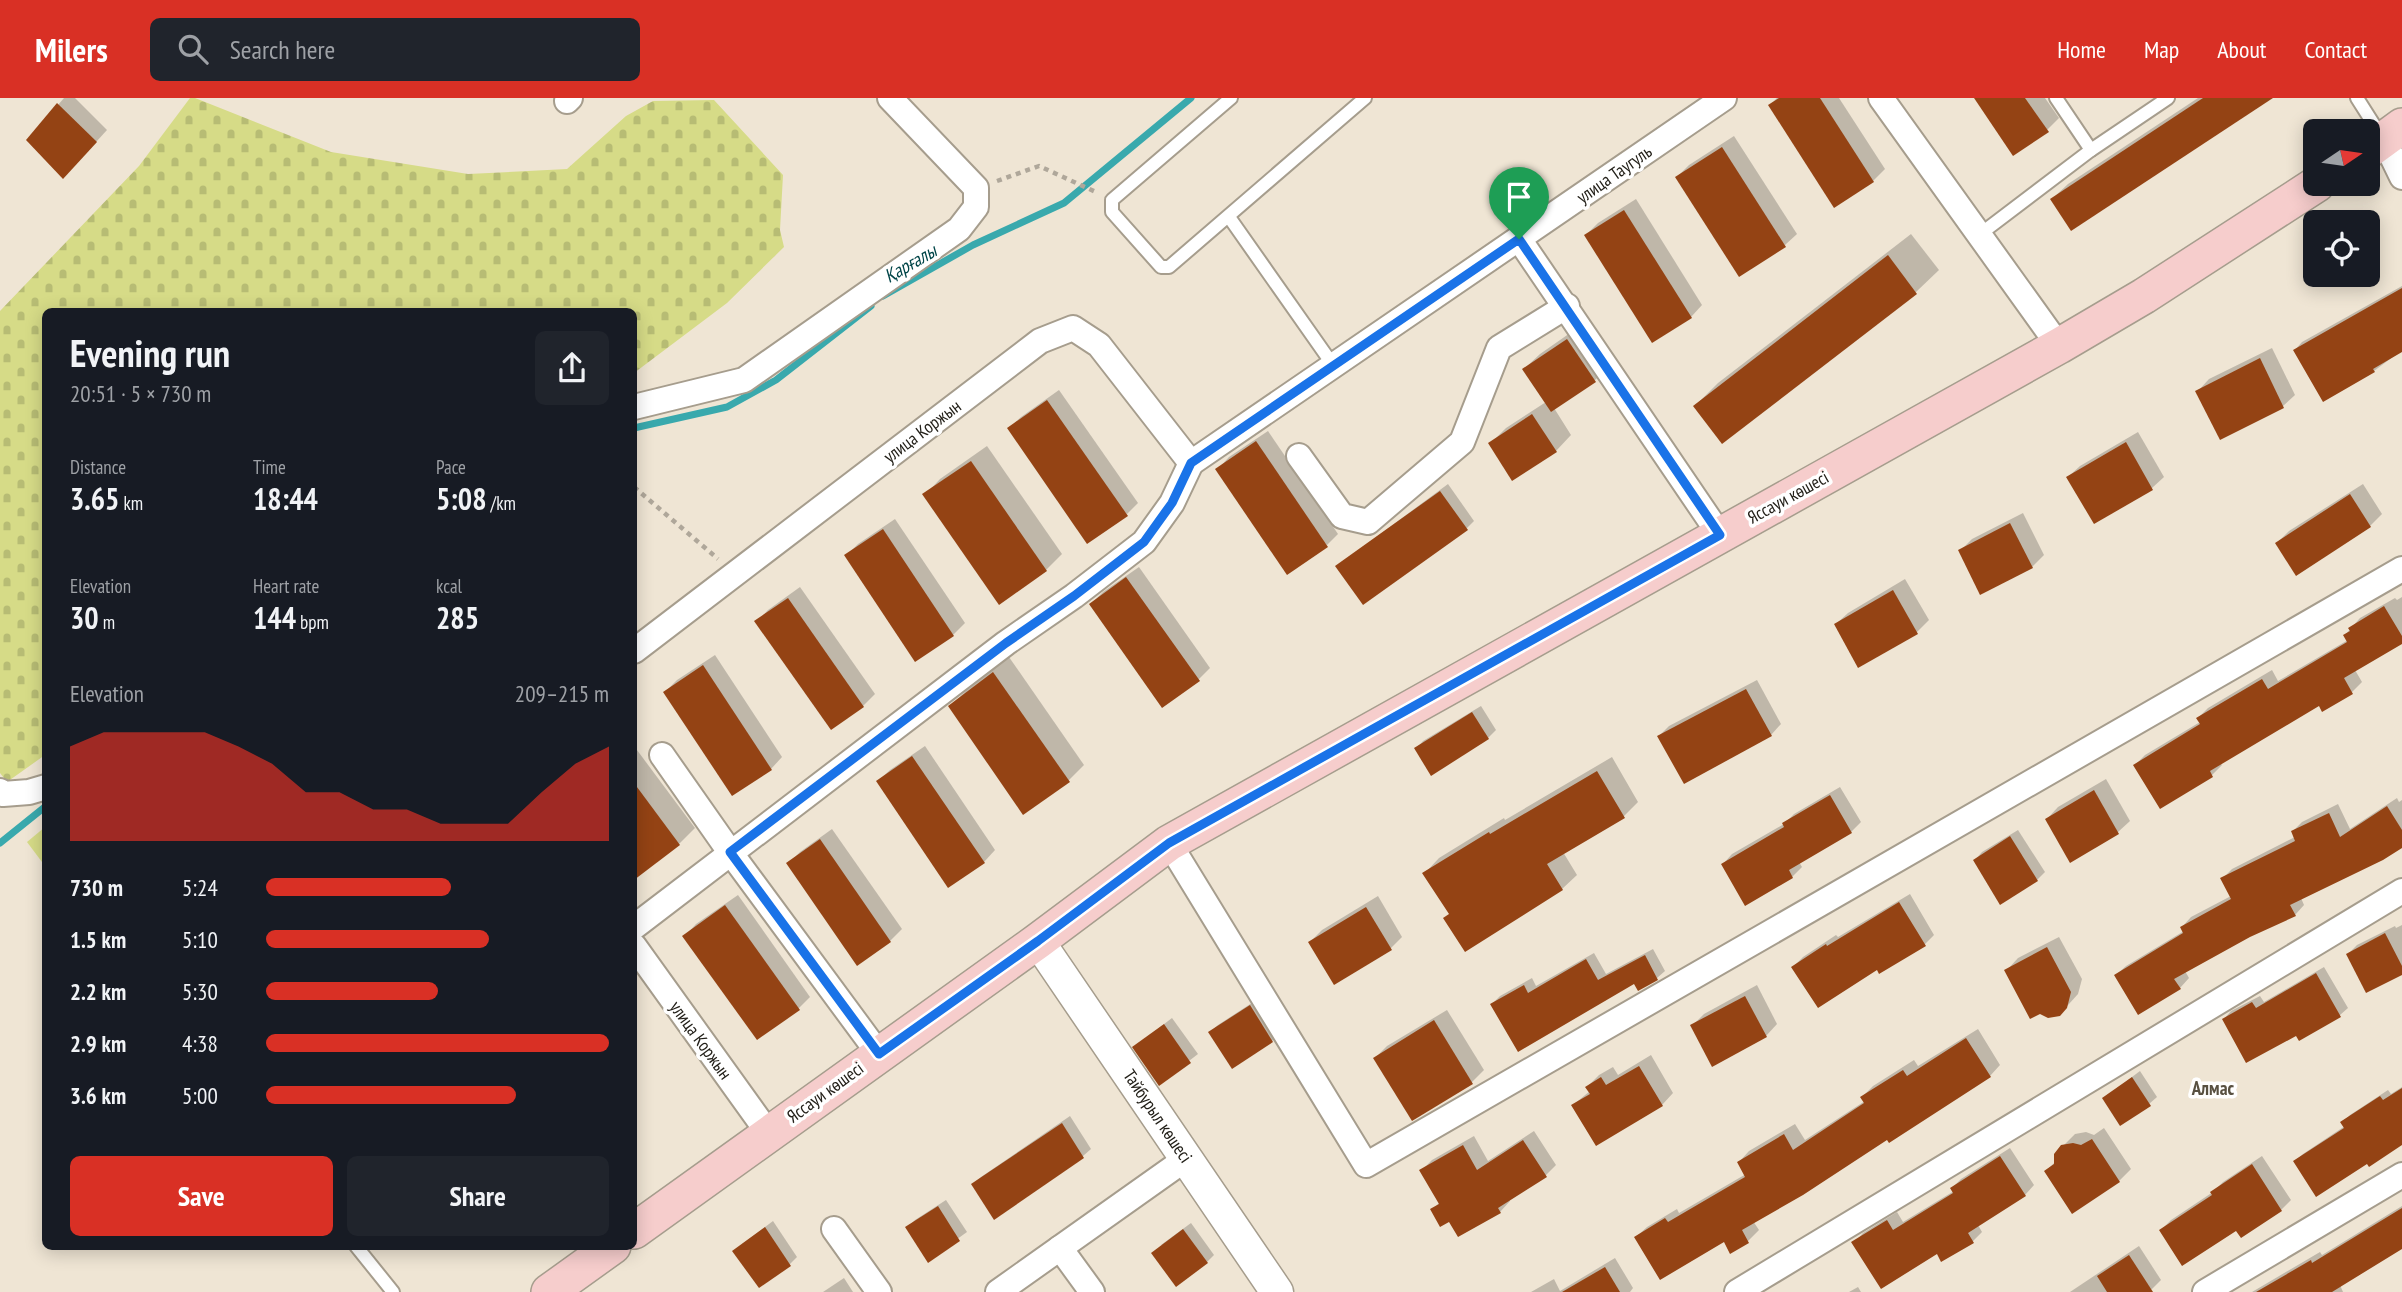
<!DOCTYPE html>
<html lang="en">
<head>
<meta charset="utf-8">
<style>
	body { margin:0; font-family:"PT Sans Narrow",sans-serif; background:#20242c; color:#f1f3f6; height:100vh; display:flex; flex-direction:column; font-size:26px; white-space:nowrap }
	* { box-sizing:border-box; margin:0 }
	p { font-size:23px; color:#9ea1a6 }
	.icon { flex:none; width:38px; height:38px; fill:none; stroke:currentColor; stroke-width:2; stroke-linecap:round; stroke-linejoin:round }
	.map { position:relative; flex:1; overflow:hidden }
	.drawer { position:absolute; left:42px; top:210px; width:595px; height:942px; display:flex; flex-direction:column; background:#171b24; border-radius:10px; box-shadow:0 4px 18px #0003 }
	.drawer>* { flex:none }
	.needle { width:46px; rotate:77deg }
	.controls { position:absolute; left:2303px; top:21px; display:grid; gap:14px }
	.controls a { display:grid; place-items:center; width:77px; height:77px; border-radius:10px; background:#171b24; box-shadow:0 4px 18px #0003; font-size:35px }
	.pin { position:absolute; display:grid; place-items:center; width:60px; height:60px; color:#fff; margin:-72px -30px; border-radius:50% 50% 50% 0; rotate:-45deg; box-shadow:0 0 7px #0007 }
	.pin .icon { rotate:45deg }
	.round { display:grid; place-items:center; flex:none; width:74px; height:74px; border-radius:10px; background:#20242c }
	.summary { display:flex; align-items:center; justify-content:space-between; height:119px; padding:0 28px }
	h1 { font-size:38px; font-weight:800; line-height:52px }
	.figures { display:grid; grid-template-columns:repeat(3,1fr); gap:10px; height:119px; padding:7px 28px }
	.figures div { display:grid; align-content:center }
	.figures b { font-size:30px; font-weight:800 }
	.figures small { font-size:19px; font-weight:400 }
	.figures p { font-size:19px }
	.chart { height:196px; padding:14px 28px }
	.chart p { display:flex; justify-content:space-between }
	.chart svg { width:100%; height:126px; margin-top:7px; fill:#d93025; opacity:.7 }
	.action { display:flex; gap:14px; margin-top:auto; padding:14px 28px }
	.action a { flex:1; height:80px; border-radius:10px; background:#d93025; color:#fff; font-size:28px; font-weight:800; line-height:80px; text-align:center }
	.action a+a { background:#20242c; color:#f1f3f6 }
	ul { padding:0 28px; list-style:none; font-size:23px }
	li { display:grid; grid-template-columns:112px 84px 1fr; align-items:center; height:52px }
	li i { height:18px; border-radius:9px; background:#d93025 }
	header { display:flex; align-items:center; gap:42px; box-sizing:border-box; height:98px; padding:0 35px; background:#d93025; color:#fff }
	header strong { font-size:33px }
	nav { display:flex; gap:38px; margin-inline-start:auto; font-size:24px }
	.search { width:490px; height:63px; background:#20242c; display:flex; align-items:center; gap:18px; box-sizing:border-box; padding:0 24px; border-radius:10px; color:#9ea1a6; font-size:26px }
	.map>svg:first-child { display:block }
	.cemetery { fill:url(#cemetery-stones) }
	.pitch { fill:#d6db87 }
	.shadow { fill:#0003 }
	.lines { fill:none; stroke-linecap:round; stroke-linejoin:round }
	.stream { stroke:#39a9ad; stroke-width:7 }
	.building { fill:#944314 }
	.service-casing { stroke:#a69d8d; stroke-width:16 }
	.minor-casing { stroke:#a69d8d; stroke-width:28 }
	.tertiary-casing { stroke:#a69d8d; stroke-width:35 }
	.secondary-casing { stroke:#a69d8d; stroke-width:38 }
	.path { stroke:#afa79a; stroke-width:4.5; stroke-dasharray:5 5; stroke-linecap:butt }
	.service { stroke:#fff; stroke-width:12 }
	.minor { stroke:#fff; stroke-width:24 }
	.tertiary { stroke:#fff; stroke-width:32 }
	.secondary { stroke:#f6cdcc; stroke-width:35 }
	.route-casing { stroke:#fff; stroke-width:14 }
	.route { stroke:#1a73e8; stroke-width:9 }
	.labels { text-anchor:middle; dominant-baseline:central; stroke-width:7; stroke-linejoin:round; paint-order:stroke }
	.street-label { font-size:18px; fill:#232019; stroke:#fff }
	.water-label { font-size:19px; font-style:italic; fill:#004548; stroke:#fff }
	.neighbourhood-label { font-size:19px; font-weight:bold; fill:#585041; stroke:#fff }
</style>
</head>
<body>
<header>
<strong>Milers</strong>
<div class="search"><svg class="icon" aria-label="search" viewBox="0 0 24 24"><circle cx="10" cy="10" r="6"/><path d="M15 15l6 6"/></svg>Search here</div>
<nav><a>Home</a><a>Map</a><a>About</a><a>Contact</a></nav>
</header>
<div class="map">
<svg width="2402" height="1194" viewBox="0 0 2402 1194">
	<defs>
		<pattern id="cemetery-stones" width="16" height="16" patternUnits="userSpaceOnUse" patternTransform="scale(1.75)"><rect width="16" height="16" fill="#d6db87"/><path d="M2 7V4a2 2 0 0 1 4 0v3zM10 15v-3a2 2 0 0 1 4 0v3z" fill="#b7bc74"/></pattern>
	</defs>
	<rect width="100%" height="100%" fill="#efe5d4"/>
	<path class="cemetery" d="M190 0H195L331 54 468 76 567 71 626 18 653 3 714 2 783 77 780 132 784 149 727 205 634 275V214H46L45 657 7 684 0 675V213L139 68Z"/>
	<path class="pitch" d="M45 729V768L27 744Z"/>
	<g class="shadow">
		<path d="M64 0H75L107 32 75 67 28 42Z"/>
		<path d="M1777 0H1839L1885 71 1873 83 1770 7Z"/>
		<path d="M1976 0H2045L2059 20 2047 32Z"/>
		<path d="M2198 0H2270L2052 101 2068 86Z"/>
		<path d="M1734 38 1797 136 1785 147 1677 79 1689 67Z"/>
		<path d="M1636 101 1702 207 1691 219 1586 137 1598 125Z"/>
		<path d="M1911 136 1939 172 1916 194 1722 344 1695 308 1718 285Z"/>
		<path d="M2402 188V252L2374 273 2295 252 2302 244Z"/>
		<path d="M1583 226 1610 267 1595 282 1554 310 1571 337 1556 353 1490 346 1506 330 1546 304 1524 271 1540 256Z"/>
		<path d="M2272 250 2295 297 2283 308 2198 293 2209 281Z"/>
		<path d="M1059 292 1138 405 1127 416 1009 330 1021 319Z"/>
		<path d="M1268 333 1338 436 1327 447 1218 371 1229 359Z"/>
		<path d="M2138 334 2164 379 2152 390 2095 424 2068 379 2080 368Z"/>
		<path d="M987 348 1062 456 1046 472 925 397 940 381Z"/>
		<path d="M1448 386 1474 423 1467 430 1337 468Z"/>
		<path d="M2363 386 2382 416 2370 428 2277 445 2289 433Z"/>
		<path d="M2023 415 2044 457 2032 469 1960 453 1972 441Z"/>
		<path d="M895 421 965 525 953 537 846 458 858 446Z"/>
		<path d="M1139 469 1210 570 1198 582 1091 506 1103 494Z"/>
		<path d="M1905 481 1929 522 1917 534 1859 567 1836 526 1848 515Z"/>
		<path d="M800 489 875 596 863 608 831 630 757 524 768 512Z"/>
		<path d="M2402 499V544L2355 572 2362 584 2352 594 2319 606 2220 665 2222 667 2212 677 2135 667 2145 657 2200 624 2198 620 2208 610 2272 572 2278 583 2348 542 2345 537 2360 520 2395 500 2397 502Z"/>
		<path d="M715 557 782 659 771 671 665 594 677 582Z"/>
		<path d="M1009 559 1084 667 1068 683 950 608 966 593Z"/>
		<path d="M1757 582 1781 626 1771 637 1659 638 1669 628Z"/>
		<path d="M1481 608 1496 632 1488 640 1416 651 1423 643Z"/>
		<path d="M634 648 695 730 679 746 636 778 634 774Z"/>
		<path d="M925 648 995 752 984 764 878 683 890 672Z"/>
		<path d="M1612 659 1638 704 1624 718 1563 754 1577 777 1562 791 1450 815 1425 775 1439 760 1504 720 1505 722Z"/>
		<path d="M2106 681 2130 723 2118 734 2070 762 2047 721 2058 709Z"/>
		<path d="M1840 689 1861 724 1851 734 1799 764 1802 769 1792 779 1723 766 1732 756 1784 726 1794 716Z"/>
		<path d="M2397 700 2399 704 2402 702V748L2301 800 2304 807 2295 817 2249 838 2185 873 2189 880 2180 890 2116 877 2126 868 2184 833 2182 829 2191 819 2231 798 2223 780 2232 771 2295 739 2293 733 2302 724 2338 706 2350 731Z"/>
		<path d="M832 731 902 831 890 843 857 866 788 766 800 754Z"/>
		<path d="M2018 732 2045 774 2037 782 1975 762 1982 754Z"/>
		<path d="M1910 796 1934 837 1924 847 1878 869H1793L1803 859 1836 837 1838 839Z"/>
		<path d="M738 797 810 899 798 911 685 838 696 826Z"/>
		<path d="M1378 798 1402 839 1391 850 1310 844 1322 832Z"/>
		<path d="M2402 827V875L2348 856 2357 847 2395 828 2396 830Z"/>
		<path d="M2059 839 2082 881 2078 896 2059 917 2007 872 2018 860Z"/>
		<path d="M1653 851 1665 873 1657 880 1492 906 1500 898 1532 880 1536 888 1594 855 1606 876Z"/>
		<path d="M2324 869 2348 910 2340 917 2300 941 2296 936 2224 921 2231 913 2260 898 2264 904Z"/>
		<path d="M1757 887 1777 926 1766 938 1692 928 1704 916Z"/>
		<path d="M1258 901 1280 935 1272 943 1233 969 1210 934 1218 927Z"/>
		<path d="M1447 912 1484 972 1472 984 1412 1021 1375 960 1387 948Z"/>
		<path d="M1172 920 1198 956 1159 986 1134 949Z"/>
		<path d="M1978 931 2000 967 1990 978 1753 1123 1759 1132 1748 1143 1731 1153 1724 1142 1636 1139 1647 1129 1677 1111 1679 1115 1746 1076 1739 1064 1749 1053 1795 1026 1805 1042 1865 1003 1862 999 1873 988 1914 962 1918 968Z"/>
		<path d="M1651 957 1673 995 1662 1007H1573L1590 993 1587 989 1599 977 1613 969 1618 977Z"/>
		<path d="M2140 973 2157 999 2149 1006 2104 1000Z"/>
		<path d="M2402 989V1045L2368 1063H2295L2303 1056 2345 1028 2343 1024 2350 1017 2388 992 2391 996Z"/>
		<path d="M1070 1018 1091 1051 1083 1058 1034 1090 973 1087 981 1079Z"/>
		<path d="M2104 1030 2131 1071 2119 1083 2046 1073 2056 1063 2063 1048 2075 1036 2086 1034 2094 1037Z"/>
		<path d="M1534 1033 1556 1067 1546 1077 1509 1101 1510 1103 1500 1114 1450 1122 1432 1112 1440 1104 1422 1072 1432 1062 1474 1038 1488 1063Z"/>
		<path d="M2010 1050 2034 1087 2025 1097 1978 1127 1982 1134 1973 1143 1937 1154 1854 1145 1863 1135 1897 1114 1903 1124 1954 1093 1952 1090 1961 1081Z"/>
		<path d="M2262 1058 2291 1102 2281 1112 2236 1130 2161 1132 2171 1122 2213 1094 2223 1084Z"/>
		<path d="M946 1102 967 1134 928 1162 907 1130 915 1122Z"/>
		<path d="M2402 1108V1149L2340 1187 2343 1194H2252L2320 1154 2322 1157Z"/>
		<path d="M773 1123 797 1159 790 1166 742 1146Z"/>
		<path d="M1191 1125 1214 1157 1207 1164 1161 1147Z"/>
		<path d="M2139 1148 2161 1182 2152 1191 2148 1194H2070Z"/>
		<path d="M1615 1160 1633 1190 1630 1194H1531L1554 1181 1560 1193Z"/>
		<path d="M844 1180 853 1194H823Z"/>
		<path d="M1858 1189 1861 1194H1849Z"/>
	</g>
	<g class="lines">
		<g class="stream">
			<path d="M883 198 973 147 1064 105 1191 0"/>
			<path d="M634 330 727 309 776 282 871 208"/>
			<path d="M0 745 46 708"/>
		</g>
	</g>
	<g class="building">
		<path d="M1779 0H1820L1874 84 1834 110 1768 7Z"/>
		<path d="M1974 0H2025L2049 34 2013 58Z"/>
		<path d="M2203 0H2273L2071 133 2050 101Z"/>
		<path d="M57 5 97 44 63 81 26 42Z"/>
		<path d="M1722 49 1786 149 1739 179 1675 79Z"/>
		<path d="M1624 112 1692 220 1652 245 1584 137Z"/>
		<path d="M1888 157 1917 196 1722 346 1693 308Z"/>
		<path d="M2402 190V254L2373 271 2375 274 2323 304 2293 252Z"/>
		<path d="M1567 241 1596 284 1551 314 1522 271Z"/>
		<path d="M2260 260 2284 310 2220 342 2195 293Z"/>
		<path d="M1047 302 1128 418 1087 446 1007 330Z"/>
		<path d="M1532 316 1557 354 1512 383 1488 345Z"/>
		<path d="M1256 343 1328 449 1287 477 1215 371Z"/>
		<path d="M2126 344 2153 392 2094 426 2066 379Z"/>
		<path d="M971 363 1047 473 999 507 922 396Z"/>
		<path d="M1440 393 1468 432 1363 507 1335 468Z"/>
		<path d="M2350 396 2371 429 2296 478 2275 445Z"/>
		<path d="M2010 425 2033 470 1980 497 1958 452Z"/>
		<path d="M883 431 954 538 915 564 844 457Z"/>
		<path d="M1126 479 1200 583 1162 610 1089 506Z"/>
		<path d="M1893 492 1918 536 1858 570 1834 526Z"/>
		<path d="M788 500 864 609 831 632 754 523Z"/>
		<path d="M2384 508 2402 538V546L2344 580 2353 596 2322 614 2319 608 2210 673 2213 679 2160 711 2133 667 2200 626 2196 620 2262 581 2268 591 2347 544 2343 537 2350 533 2348 530Z"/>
		<path d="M703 567 772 672 732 698 663 594Z"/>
		<path d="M993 574 1070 684 1023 717 948 608Z"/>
		<path d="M1746 591 1772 638 1684 686 1657 638Z"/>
		<path d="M1472 614 1489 641 1431 678 1414 650Z"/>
		<path d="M912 658 985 765 948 790 876 683Z"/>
		<path d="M1597 673 1625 720 1547 766 1563 792 1465 854 1443 820 1449 816 1422 775 1489 734 1490 736Z"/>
		<path d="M634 685 680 747 634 782Z"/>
		<path d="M2094 692 2119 736 2070 765 2045 721Z"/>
		<path d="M1830 697 1852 735 1789 772 1793 780 1745 808 1721 766 1784 729 1782 725Z"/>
		<path d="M2387 708 2402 732V750L2383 762 2290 807 2296 818 2250 839 2174 881 2181 891 2138 917 2114 877 2183 835 2180 829 2231 801 2220 780 2295 743 2291 733 2329 715 2340 739Z"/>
		<path d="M2010 738 2038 783 2000 807 1973 762Z"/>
		<path d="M820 741 891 844 857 868 786 765Z"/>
		<path d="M1899 804 1926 848 1879 876 1877 872 1818 910 1791 869 1826 846 1827 848Z"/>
		<path d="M725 807 800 912 757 942 682 838Z"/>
		<path d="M1366 809 1392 852 1334 887 1308 844Z"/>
		<path d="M2385 835 2402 868V877L2366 895 2346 856Z"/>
		<path d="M2047 849 2071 894 2067 910 2060 918 2048 920 2040 916 2030 921 2004 872Z"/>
		<path d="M1645 857 1658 882 1638 893 1634 886 1518 954 1490 906 1524 887 1528 895 1586 861 1598 882Z"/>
		<path d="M2316 875 2341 919 2299 943 2296 938 2246 965 2222 921 2252 904 2256 910Z"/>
		<path d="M1745 898 1767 939 1712 969 1690 927Z"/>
		<path d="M1250 907 1273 944 1232 971 1208 934Z"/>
		<path d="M1434 922 1473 986 1412 1023 1373 960Z"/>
		<path d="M1164 926 1191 965 1159 988 1132 949Z"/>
		<path d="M1966 940 1991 979 1889 1045 1887 1042 1803 1097 1742 1132 1749 1145 1730 1156 1724 1144 1660 1182 1634 1139 1665 1120 1668 1124 1745 1079 1737 1064 1784 1036 1793 1052 1864 1005 1860 999 1903 972 1907 978Z"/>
		<path d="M1639 968 1663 1008 1596 1048 1571 1007 1590 996 1585 989 1601 979 1606 987Z"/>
		<path d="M2132 979 2151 1008 2120 1028 2102 1000Z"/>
		<path d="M2402 990V1047L2369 1069 2367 1066 2316 1099 2293 1063 2344 1030 2340 1024 2380 998 2383 1002Z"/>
		<path d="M1062 1025 1084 1060 994 1122 971 1086Z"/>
		<path d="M2092 1041 2120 1084 2072 1116 2044 1073 2054 1066V1056L2061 1047 2073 1045 2081 1047Z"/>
		<path d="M1523 1042 1547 1079 1498 1110 1501 1115 1458 1139 1449 1124 1440 1129 1430 1111 1439 1106 1419 1072 1463 1047 1477 1072Z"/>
		<path d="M2000 1058 2026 1098 1968 1135 1974 1145 1941 1164 1937 1156 1881 1191 1851 1144 1887 1122 1893 1132 1953 1095 1950 1090Z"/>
		<path d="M2252 1066 2282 1113 2241 1140 2236 1133 2182 1168 2159 1132 2212 1097 2210 1094Z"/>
		<path d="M938 1108 960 1143 928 1165 905 1129Z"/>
		<path d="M2402 1110V1151L2332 1194H2256L2311 1162 2312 1165Z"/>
		<path d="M765 1129 791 1168 759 1190 732 1153Z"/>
		<path d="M1183 1131 1208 1165 1176 1189 1151 1155Z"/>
		<path d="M2129 1157 2153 1194H2107L2097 1178Z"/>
		<path d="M1605 1169 1620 1194H1562Z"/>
	</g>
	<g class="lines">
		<defs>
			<g id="service">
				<path d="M1231 0 1112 102V114L1161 169H1169L1365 0"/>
				<path d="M2056 0 2091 52"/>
				<path d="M2357 0 2383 41"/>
				<path d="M1229 119 1333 267"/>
				<path d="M1979 137 2091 52 2168 0"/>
				<path d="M356 1148 393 1194"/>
			</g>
			<g id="minor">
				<path d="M1881 0 2059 248"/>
				<path d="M567 3 570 0"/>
				<path d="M2384 42 2402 79"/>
				<path d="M1519 141 1720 437"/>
				<path d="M634 309 744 282 959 131 976 109V90L890 0"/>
				<path d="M1299 358 1342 418 1368 424 1462 344 1499 250 1567 208"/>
				<path d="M1191 365 1724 0"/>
				<path d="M634 553 1040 243 1073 230 1099 247 1191 365"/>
				<path d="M662 657 730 754 879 956"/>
				<path d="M0 693 3 696 29 694 46 689"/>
				<path d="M1169 745 1366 1067 2402 471"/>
				<path d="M634 829 1006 545 1074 498 1144 444 1172 405 1191 365"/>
				<path d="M634 848 769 1036"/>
				<path d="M834 1131 879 1194"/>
				<path d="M1060 1150 1092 1194"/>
				<path d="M998 1194 1187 1060"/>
				<path d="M1737 1194 2402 793"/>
				<path d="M2205 1194 2402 1077"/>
			</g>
			<path id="tertiary" d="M1038 843 1277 1194"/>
			<g id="secondary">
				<path d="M2368 53 2402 28"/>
				<path d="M634 1133 1038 843 1169 745 2059 248 2144 198 2317 86"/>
				<path d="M549 1194 613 1148"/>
			</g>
		</defs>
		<use href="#service" class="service-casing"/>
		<use href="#minor" class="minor-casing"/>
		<use href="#tertiary" class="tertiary-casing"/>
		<use href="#secondary" class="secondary-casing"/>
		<g class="path">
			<path d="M997 83 1039 68 1098 95"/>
			<path d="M634 389 718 461"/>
		</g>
		<use href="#service" class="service"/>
		<use href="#minor" class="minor"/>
		<use href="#tertiary" class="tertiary"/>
		<use href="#secondary" class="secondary"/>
	</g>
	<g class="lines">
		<defs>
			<path id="route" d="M1519 141 1720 437 1169 745 1038 843 879 956 730 754 1006 545 1074 498 1144 444 1172 405 1191 365Z"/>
		</defs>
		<use href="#route" class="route-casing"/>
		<use href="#route" class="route"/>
	</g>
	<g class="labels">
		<g class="street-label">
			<text transform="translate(1614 76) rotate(-35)">улица Таугуль</text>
			<text transform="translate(922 333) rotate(-37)">улица Коржын</text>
			<text transform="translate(1788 399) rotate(-29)">Яссауи көшесі</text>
			<text transform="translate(701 942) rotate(54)">улица Коржын</text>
			<text transform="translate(825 994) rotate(-36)">Яссауи көшесі</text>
			<text transform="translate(1158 1018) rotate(56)">Тайбурыл көшесі</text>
		</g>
		<g class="water-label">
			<text transform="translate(910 165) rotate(-30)">Қарғалы</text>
		</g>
		<g class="neighbourhood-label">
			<text x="2213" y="990">Алмас</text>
		</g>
	</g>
</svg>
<div class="controls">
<a><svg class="needle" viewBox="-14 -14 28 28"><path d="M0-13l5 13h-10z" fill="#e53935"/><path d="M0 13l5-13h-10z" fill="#9ea1a6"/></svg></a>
<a><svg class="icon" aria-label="locate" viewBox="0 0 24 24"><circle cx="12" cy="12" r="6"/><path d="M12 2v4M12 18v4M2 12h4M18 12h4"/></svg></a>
</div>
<div class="pin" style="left:1519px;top:141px;background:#1e9e55"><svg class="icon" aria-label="arrive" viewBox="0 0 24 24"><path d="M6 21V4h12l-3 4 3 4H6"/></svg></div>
<section class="drawer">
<div class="summary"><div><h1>Evening run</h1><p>20:51 · 5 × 730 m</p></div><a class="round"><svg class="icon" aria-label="share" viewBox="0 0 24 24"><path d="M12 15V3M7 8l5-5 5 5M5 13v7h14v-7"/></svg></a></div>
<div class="figures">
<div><p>Distance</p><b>3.65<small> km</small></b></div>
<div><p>Time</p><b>18:44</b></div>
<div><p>Pace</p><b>5:08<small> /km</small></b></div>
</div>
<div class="figures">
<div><p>Elevation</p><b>30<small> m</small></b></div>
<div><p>Heart rate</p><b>144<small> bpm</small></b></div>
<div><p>kcal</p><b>285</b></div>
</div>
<div class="chart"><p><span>Elevation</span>209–215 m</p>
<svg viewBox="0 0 160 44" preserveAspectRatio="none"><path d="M0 44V11L10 6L20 6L30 6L40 6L50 11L60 17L70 27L80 27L90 33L100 33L110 38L120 38L130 38L140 27L150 17L160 11V44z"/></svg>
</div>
<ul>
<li><b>730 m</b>5:24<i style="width:54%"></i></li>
<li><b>1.5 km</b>5:10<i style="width:65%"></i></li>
<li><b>2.2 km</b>5:30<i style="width:50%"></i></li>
<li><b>2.9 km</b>4:38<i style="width:100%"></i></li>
<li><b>3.6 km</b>5:00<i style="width:73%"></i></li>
</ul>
<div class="action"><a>Save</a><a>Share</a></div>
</section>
</div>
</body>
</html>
